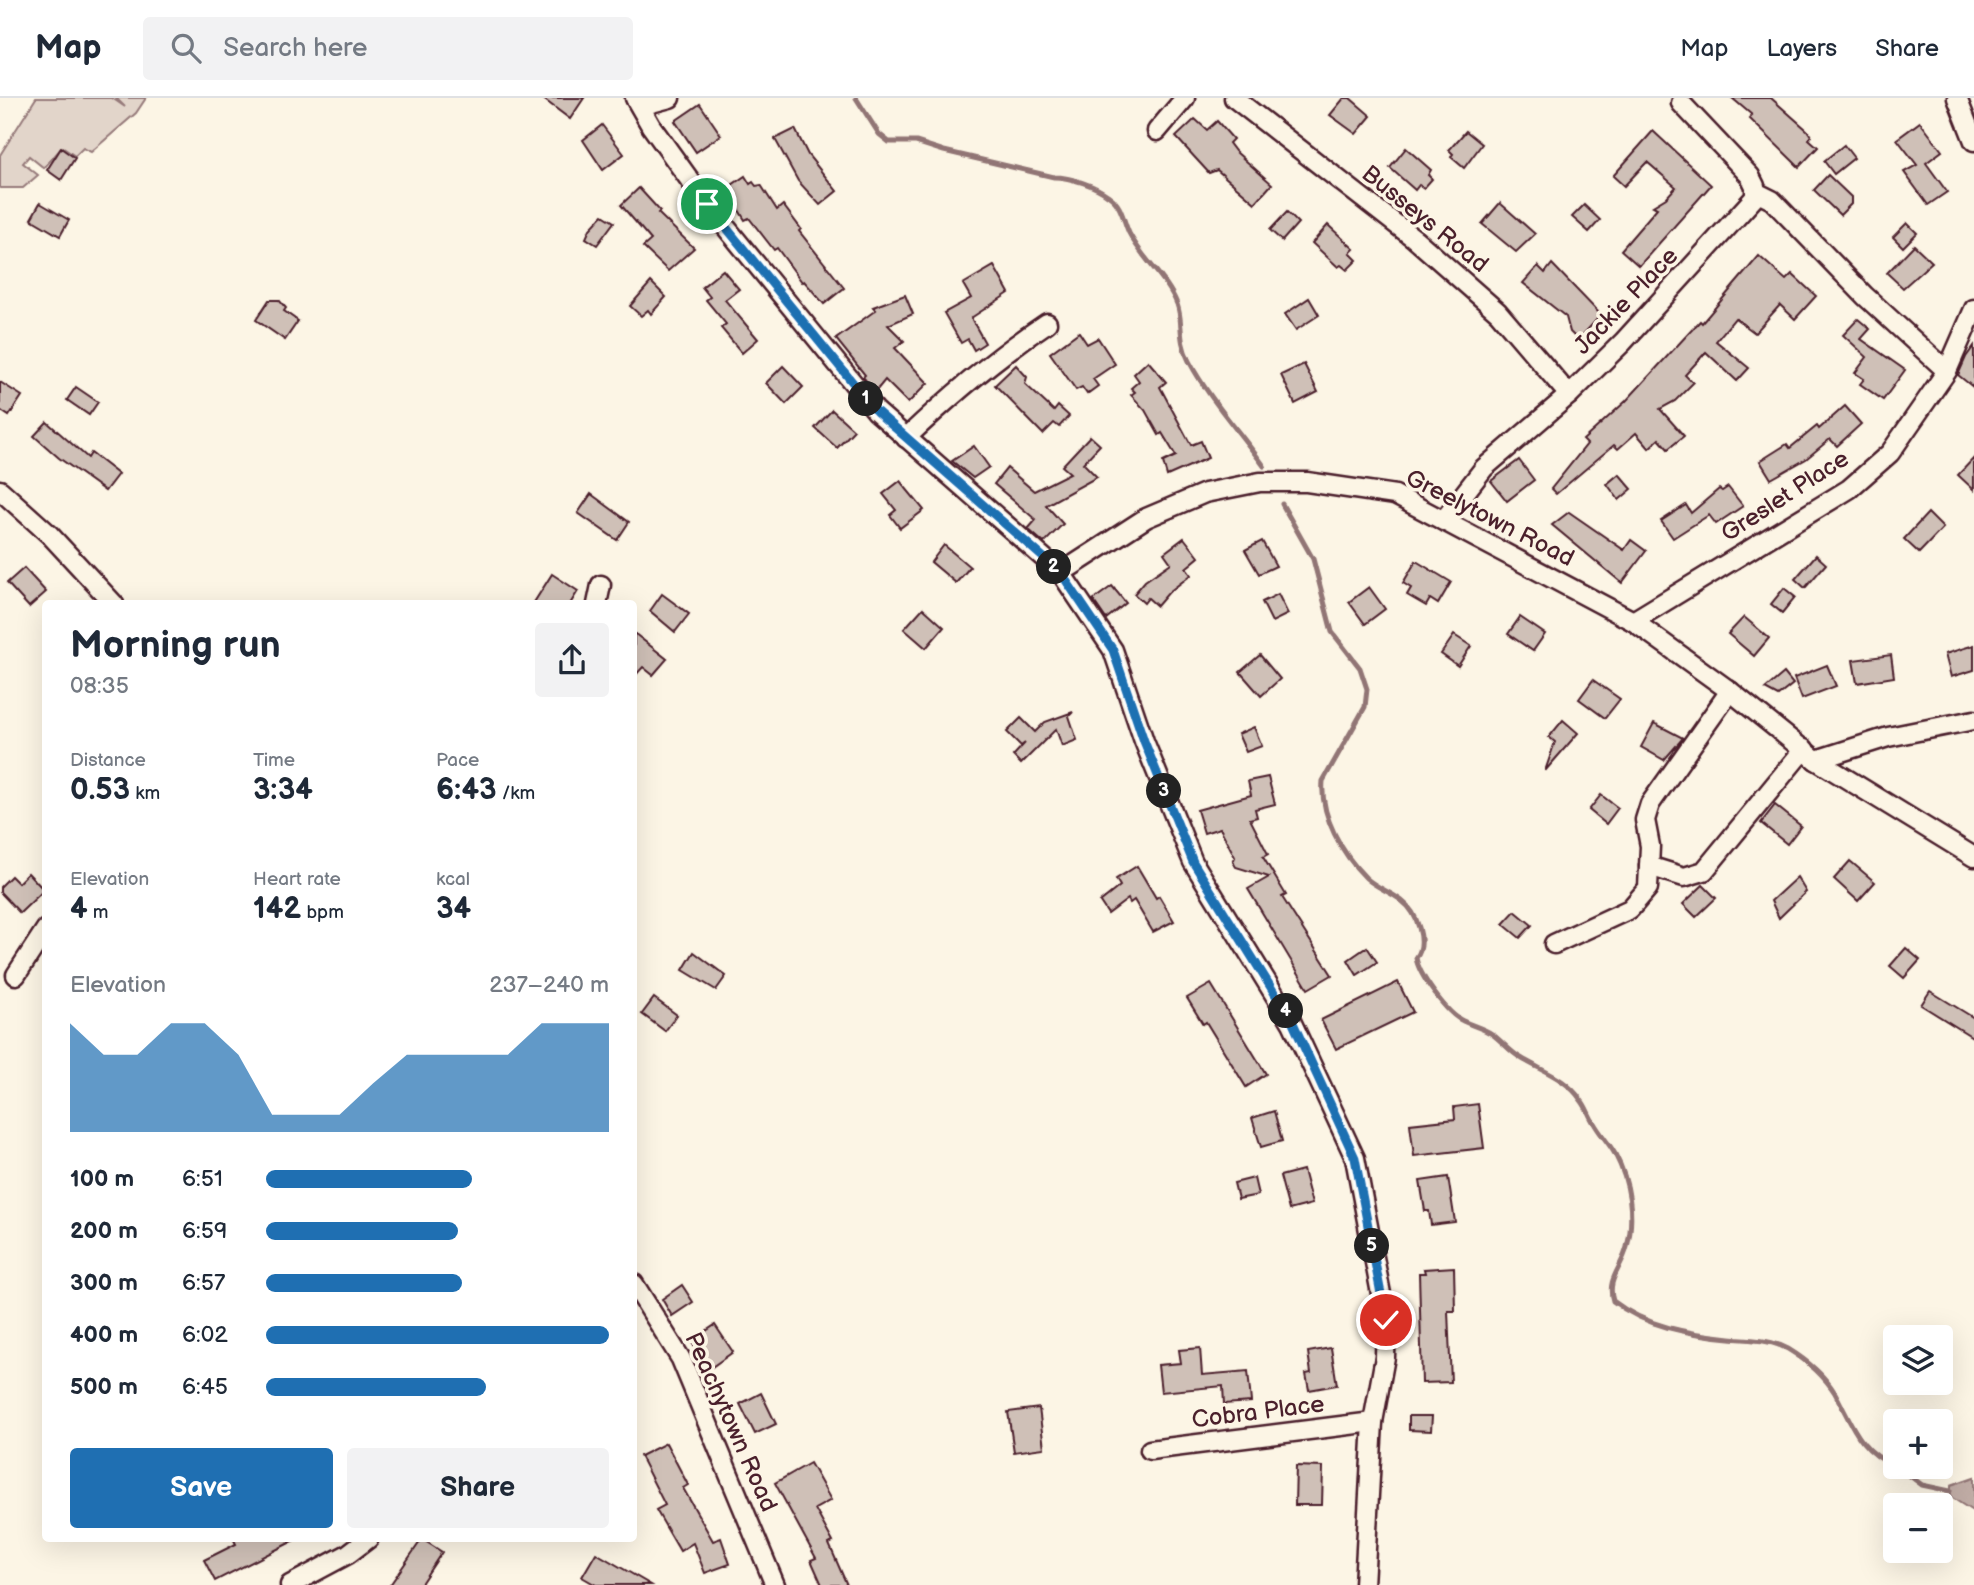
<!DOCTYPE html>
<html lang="en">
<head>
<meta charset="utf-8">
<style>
	body { margin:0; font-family:"Balsamiq Sans",sans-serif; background:#f2f2f3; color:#1f2937; height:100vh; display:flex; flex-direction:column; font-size:26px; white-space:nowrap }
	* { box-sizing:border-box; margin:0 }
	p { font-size:23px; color:#747a83 }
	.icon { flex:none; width:38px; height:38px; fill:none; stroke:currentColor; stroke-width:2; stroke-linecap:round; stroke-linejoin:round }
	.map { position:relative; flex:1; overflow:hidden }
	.sheet { position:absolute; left:42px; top:502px; width:595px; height:942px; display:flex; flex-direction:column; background:#fff; border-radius:7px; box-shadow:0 7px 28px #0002 }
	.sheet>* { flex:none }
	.tools { position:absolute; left:1883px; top:1227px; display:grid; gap:14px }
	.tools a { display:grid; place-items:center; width:70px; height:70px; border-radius:7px; background:#fff; box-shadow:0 7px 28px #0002; font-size:35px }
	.pin { position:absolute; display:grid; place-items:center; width:60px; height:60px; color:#fff; margin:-30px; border:4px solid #fff; border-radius:50%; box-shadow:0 2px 7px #0007 }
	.km { position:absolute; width:35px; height:35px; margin:-18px; border-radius:50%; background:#222; color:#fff; font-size:19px; line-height:35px; text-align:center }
	.round { display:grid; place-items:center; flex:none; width:74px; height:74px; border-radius:7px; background:#f2f2f3 }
	.overview { display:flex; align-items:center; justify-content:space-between; height:119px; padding:0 28px }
	h1 { font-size:38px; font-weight:800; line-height:52px }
	.figures { display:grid; grid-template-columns:repeat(3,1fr); gap:10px; height:119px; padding:7px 28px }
	.figures div { display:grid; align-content:center }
	.figures b { font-size:30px; font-weight:800 }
	.figures small { font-size:19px; font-weight:400 }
	.figures p { font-size:19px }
	.chart { height:196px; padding:14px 28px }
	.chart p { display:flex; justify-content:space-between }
	.chart svg { width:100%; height:126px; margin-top:7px; fill:#1f6fb2; opacity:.7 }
	.primary-button { display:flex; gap:14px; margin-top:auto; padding:14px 28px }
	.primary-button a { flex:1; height:80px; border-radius:7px; background:#1f6fb2; color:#fff; font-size:28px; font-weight:800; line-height:80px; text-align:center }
	.primary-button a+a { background:#f2f2f3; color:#1f2937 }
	ul { padding:0 28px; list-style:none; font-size:23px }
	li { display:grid; grid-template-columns:112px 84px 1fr; align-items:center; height:52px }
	li i { height:18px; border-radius:9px; background:#1f6fb2 }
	header { display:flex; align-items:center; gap:42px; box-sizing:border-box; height:98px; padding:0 35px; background:#fff; border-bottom:2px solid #e0e1e3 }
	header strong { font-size:33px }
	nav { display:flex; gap:38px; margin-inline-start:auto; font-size:24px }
	.search { width:490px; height:63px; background:#f2f2f3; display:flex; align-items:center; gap:18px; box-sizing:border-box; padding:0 24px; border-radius:7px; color:#747a83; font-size:26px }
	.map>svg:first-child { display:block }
	.green { fill:#e2d5ca; stroke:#967a7a; stroke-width:2 }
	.water { fill:#c0aca5; stroke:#917474; stroke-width:2 }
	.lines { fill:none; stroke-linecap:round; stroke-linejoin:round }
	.stream { stroke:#917474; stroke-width:5 }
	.building { fill:#cfc0b7; stroke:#4a1f2b; stroke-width:2 }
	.minor-casing { stroke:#4a1f2b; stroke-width:23 }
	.minor { stroke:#fcf5e5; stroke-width:18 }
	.route-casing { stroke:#fff; stroke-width:14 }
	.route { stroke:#1f6fb2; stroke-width:9 }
	.labels { text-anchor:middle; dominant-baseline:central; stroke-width:7; stroke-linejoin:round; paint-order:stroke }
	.street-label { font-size:24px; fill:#4a1f2b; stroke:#fcf5e5 }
</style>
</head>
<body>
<header>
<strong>Map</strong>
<div class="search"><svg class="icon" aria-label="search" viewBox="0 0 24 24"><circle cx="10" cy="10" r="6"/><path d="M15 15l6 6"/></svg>Search here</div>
<nav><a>Map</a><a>Layers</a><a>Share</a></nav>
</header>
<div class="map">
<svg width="1974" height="1487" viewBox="0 0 1974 1487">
	<rect width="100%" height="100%" fill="#fcf5e5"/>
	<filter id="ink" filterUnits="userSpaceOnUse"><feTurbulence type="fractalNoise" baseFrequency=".0143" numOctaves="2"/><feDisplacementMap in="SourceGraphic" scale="14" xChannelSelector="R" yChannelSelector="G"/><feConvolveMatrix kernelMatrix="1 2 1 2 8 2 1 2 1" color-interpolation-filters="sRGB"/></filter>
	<g filter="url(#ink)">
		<path class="green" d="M36 0H112L125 9 116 0H146L136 15 91 54 83 50 75 58 62 49 44 70 29 58 23 65 38 77 23 90H0V57Z"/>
		<path class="water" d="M1974 1379V1414L1951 1399V1387Z"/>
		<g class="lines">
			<g class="stream">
				<path d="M856 0 879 36 889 44H916L944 53 1054 79C1071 79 1096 88 1109 98 1122 107 1123 122 1129 135 1142 161 1167 180 1177 206 1184 226 1177 239 1189 263 1209 301 1239 333 1264 368"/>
				<path d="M1282 406 1313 461 1332 534 1360 570 1367 591 1365 609 1323 683C1320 718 1342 756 1366 780 1377 790 1391 794 1402 803 1417 814 1428 845 1416 860 1419 877 1447 916 1463 923 1473 928 1483 930 1492 936 1502 943 1510 954 1521 960 1542 973 1566 980 1581 1002 1587 1009 1589 1018 1594 1025 1600 1036 1609 1045 1615 1056 1630 1084 1635 1119 1627 1149 1622 1170 1606 1181 1613 1203 1646 1229 1690 1236 1730 1240 1750 1242 1770 1241 1788 1251 1806 1262 1824 1277 1835 1295 1852 1326 1859 1353 1895 1368"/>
				<path d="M1897 1368 1922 1387 1950 1393"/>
			</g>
		</g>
		<g class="building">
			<path d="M542 0H584L570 21Z"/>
			<path d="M1344 0H1350L1371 18 1356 36 1330 17Z"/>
			<path d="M1732 0H1771L1807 32 1811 38 1809 41 1818 49 1799 69 1749 20 1752 17Z"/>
			<path d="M700 6 721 37 696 54 675 23Z"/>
			<path d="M1195 21 1207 32 1217 23 1233 41 1229 45 1235 53 1272 86 1255 105 1217 72 1209 75 1176 39Z"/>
			<path d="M1920 24 1942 53 1926 65 1947 94 1928 107 1904 74 1917 67 1897 41Z"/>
			<path d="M602 27 624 56 603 72 583 42Z"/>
			<path d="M795 31 808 57 837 93 820 107 798 83 775 41Z"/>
			<path d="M1466 33 1482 46 1464 70 1451 59 1453 56 1449 52Z"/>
			<path d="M1653 33 1711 87 1639 168 1621 152 1657 110 1653 108 1666 100 1676 89 1647 64 1624 88 1613 78Z"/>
			<path d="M1844 47 1854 60 1834 76 1824 63Z"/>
			<path d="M61 50 75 60 61 82 47 72Z"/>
			<path d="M1406 50 1431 72 1428 77 1432 81 1424 90 1419 87 1415 92 1390 70Z"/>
			<path d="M1828 77 1851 99V106L1840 117 1814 92Z"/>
			<path d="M745 78 750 86 753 84 756 88 761 87 777 112 783 107 801 131 799 133 844 190 824 206 804 183 802 184 777 150 774 152 749 120 745 122 726 91Z"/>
			<path d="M639 90 660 113 658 115 694 150 668 173 643 149 651 142 621 107Z"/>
			<path d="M40 105 69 122 60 138 31 121Z"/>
			<path d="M1500 105 1535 136 1516 154 1482 126Z"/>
			<path d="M1584 107 1600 122 1589 134 1572 119Z"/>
			<path d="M1287 114 1298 125 1282 143 1270 132Z"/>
			<path d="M603 117 614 124 597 147 586 140 590 131Z"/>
			<path d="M1907 125 1917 135 1903 149 1893 139Z"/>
			<path d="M1328 127 1354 151 1350 155 1357 162 1347 172 1341 167 1338 169 1312 145Z"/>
			<path d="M1914 147 1932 164 1903 190 1887 175Z"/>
			<path d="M1759 158 1786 182 1792 176 1816 198 1795 221 1780 207 1755 235 1735 220 1716 243 1749 270 1737 283 1706 254 1685 277 1693 285 1675 303 1660 311 1684 338 1668 351 1659 341 1649 350 1636 335 1618 351 1614 347 1556 396 1551 391 1587 346 1583 342 1626 303 1700 223 1702 225Z"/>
			<path d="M1552 166 1601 217 1578 242 1570 234 1566 219 1523 185 1538 168 1545 175Z"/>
			<path d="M994 168 1009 195 971 220 985 245 974 252 968 241 961 245 944 215 971 200 963 186Z"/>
			<path d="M723 172 739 191 725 202 758 241 742 255 721 230 726 226 706 202 710 199 702 189Z"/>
			<path d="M651 184 666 199 651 216 648 212 641 218 630 208Z"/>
			<path d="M905 197 913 216 888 227 904 243 895 250 928 285 908 305 885 282 876 293 872 290 863 279 865 277 836 241 876 212 873 209Z"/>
			<path d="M1309 200 1319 217 1296 232 1285 216Z"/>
			<path d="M269 202H279L286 210 284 213 298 223 285 242 256 222Z"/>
			<path d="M1858 221 1870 231 1861 241 1905 272 1883 302 1860 286 1864 281 1855 275 1867 259 1843 237Z"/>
			<path d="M1079 234 1087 246 1098 240 1115 266 1093 281 1098 288 1087 296 1082 289 1076 292 1050 255Z"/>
			<path d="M1974 248V290L1958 277 1966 259Z"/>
			<path d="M1148 263 1166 284 1160 289 1191 347 1201 343 1208 360 1167 378 1163 364 1176 358 1162 335 1159 337 1145 312 1131 297 1135 294 1131 290 1139 283 1134 276Z"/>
			<path d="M1304 266 1318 294 1295 306 1281 277Z"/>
			<path d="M1016 267 1027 279 1025 286 1054 313 1058 308 1069 318 1059 329 1054 325 1043 336 995 287Z"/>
			<path d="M783 268 803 289 786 306 766 285Z"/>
			<path d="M0 284 22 298 9 318 0 312Z"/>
			<path d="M76 289 98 304 89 317 67 302Z"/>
			<path d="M1845 308 1861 326 1837 348 1830 341 1806 361 1771 381 1760 363 1787 346 1790 350 1817 328 1819 331Z"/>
			<path d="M832 312 854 332 837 350 815 330Z"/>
			<path d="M47 324 88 360 91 355 118 376 105 393 59 360 34 338Z"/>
			<path d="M1090 338 1100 347 1083 365 1097 379 1046 407 1063 426 1044 445 1028 431 1036 422 994 386 1007 370 1034 393 1070 375 1062 368Z"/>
			<path d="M974 348 989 369 973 380 952 363Z"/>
			<path d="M1974 360V392L1958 377Z"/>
			<path d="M1519 362 1534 382 1507 403 1491 383Z"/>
			<path d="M1619 376 1632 391 1619 402 1607 386Z"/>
			<path d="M900 383 924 412 900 430 890 417 896 412 883 396Z"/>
			<path d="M1728 389 1743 408 1716 426 1709 417 1673 440 1661 423 1686 407 1691 415 1719 391 1722 393Z"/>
			<path d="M591 396 629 424 617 442 578 415Z"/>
			<path d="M1569 414 1624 452 1631 442 1646 453 1622 485 1552 427Z"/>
			<path d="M1928 415 1943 430 1919 455 1904 441Z"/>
			<path d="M1184 440 1199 459 1186 470 1191 477 1169 494 1157 508 1148 500 1144 505 1134 496 1145 483 1171 465 1164 455Z"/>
			<path d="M1262 443 1276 468 1259 476 1245 452Z"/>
			<path d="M944 447 970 469 956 485 931 464Z"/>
			<path d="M1816 457 1826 466 1805 490 1795 481Z"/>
			<path d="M1416 463 1451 484 1438 506 1430 501 1426 508 1407 497 1411 490 1403 485Z"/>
			<path d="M24 470 46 494 29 509 7 485Z"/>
			<path d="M552 476 578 493 570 506H533Z"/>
			<path d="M1112 488 1126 505 1106 521 1093 502Z"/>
			<path d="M1369 489 1385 511 1365 526 1349 504Z"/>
			<path d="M1784 490 1795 499 1782 515 1771 506Z"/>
			<path d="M662 496 689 516 675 534 650 513Z"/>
			<path d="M1278 496 1288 516 1272 524 1262 504Z"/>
			<path d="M923 510 944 529 926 550 904 531Z"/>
			<path d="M1520 519 1545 536 1533 553 1508 536Z"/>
			<path d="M1744 519 1769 540 1754 558 1728 536Z"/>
			<path d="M634 535 667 561 653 577 643 569 634 579Z"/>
			<path d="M1454 537 1471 548 1458 568 1441 556Z"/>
			<path d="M1974 547V572L1951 579 1945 556Z"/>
			<path d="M1260 557 1280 581 1261 598 1240 574Z"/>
			<path d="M1891 557 1894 579 1857 585 1853 562Z"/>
			<path d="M1827 567 1836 588 1802 601 1794 580Z"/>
			<path d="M1784 575 1793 586 1778 598 1765 591Z"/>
			<path d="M1593 582 1620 601 1605 620 1579 601Z"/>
			<path d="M1073 614 1069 618 1077 642 1062 648 1056 631 1021 666 1013 658 1025 645 1021 648 1007 634 1021 620 1035 634 1045 624Z"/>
			<path d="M1563 622 1578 635 1545 673 1555 644 1549 639Z"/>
			<path d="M1654 625 1683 640 1664 662 1641 649Z"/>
			<path d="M1254 629 1262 648 1246 654 1238 636Z"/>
			<path d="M1268 679 1275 706 1255 711 1257 719 1250 721 1268 756 1263 759 1286 797 1282 799 1332 877 1308 891 1248 791 1269 779 1236 769 1233 764 1235 759 1220 730 1204 735 1197 712 1251 697 1248 683Z"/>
			<path d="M1601 697 1618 710 1606 726 1589 712Z"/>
			<path d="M1775 707 1801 728 1787 746 1761 725Z"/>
			<path d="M1850 763 1875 784 1858 803 1834 781Z"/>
			<path d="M1137 768 1156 800 1159 798 1174 823 1153 834 1134 802 1130 805 1128 801 1108 816 1100 804 1120 788 1116 781Z"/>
			<path d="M28 775 44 792 20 815 0 794V789L11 778 18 785Z"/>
			<path d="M1797 779 1806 794 1779 820 1771 803Z"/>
			<path d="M1703 787 1716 800 1696 819 1683 806Z"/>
			<path d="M1515 813 1532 827 1520 840 1503 826Z"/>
			<path d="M1367 849 1377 864 1357 877 1348 862Z"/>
			<path d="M1906 850 1920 862 1904 880 1890 868Z"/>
			<path d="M694 854 726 878 716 892 683 872Z"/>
			<path d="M1398 884 1413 914 1336 951 1321 922Z"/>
			<path d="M1211 886 1266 976 1246 989 1206 924 1203 926 1187 900Z"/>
			<path d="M1930 893 1974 920V940L1921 907Z"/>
			<path d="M654 900 677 917 665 933 642 916Z"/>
			<path d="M1478 1006 1484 1050 1414 1058 1410 1026 1455 1021 1454 1009Z"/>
			<path d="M1274 1013 1282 1043 1261 1049 1252 1020Z"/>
			<path d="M1303 1072 1312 1106 1289 1112 1280 1078Z"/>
			<path d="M1448 1079 1455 1124 1431 1127 1429 1113H1425L1420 1083Z"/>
			<path d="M1254 1080 1258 1097 1238 1101 1234 1085Z"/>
			<path d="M1454 1169 1455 1213H1448L1451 1284 1422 1285 1419 1175H1425L1424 1171Z"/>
			<path d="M682 1187 693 1204 672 1218 662 1201Z"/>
			<path d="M715 1227 733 1254 709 1271 691 1243Z"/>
			<path d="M1200 1250 1202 1277 1248 1273 1251 1304 1224 1306 1223 1288 1161 1294 1158 1267 1181 1265 1179 1252Z"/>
			<path d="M1331 1250 1337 1287 1309 1292 1306 1276 1311 1275 1308 1254Z"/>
			<path d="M761 1295 776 1326 755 1336 740 1306Z"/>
			<path d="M1039 1310 1044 1350 1014 1354 1008 1314Z"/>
			<path d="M1409 1318H1432L1431 1333 1409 1332Z"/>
			<path d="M666 1345 688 1387 683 1390 713 1443 721 1440 730 1466 705 1475 693 1445 680 1453 656 1412 665 1407 640 1358Z"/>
			<path d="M810 1365 831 1402 815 1411 833 1444 829 1446 847 1487H822L811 1462 816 1460 775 1385Z"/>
			<path d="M1296 1368 1323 1369 1322 1407H1295Z"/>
			<path d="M233 1440H299L215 1483 204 1462 236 1446Z"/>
			<path d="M422 1441 442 1454 420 1487H390Z"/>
			<path d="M596 1455 651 1487H596L582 1479Z"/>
		</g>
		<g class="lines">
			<defs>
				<g id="minor">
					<path d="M635 0 651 28 707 106 876 313 1061 475 1146 420 1205 395 1260 384H1307L1395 397 1633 523 1730 593 1816 662 1974 759"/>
					<path d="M1234 0 1415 141 1498 214 1569 297"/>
					<path d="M1957 0 1974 43"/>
					<path d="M640 8 670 0"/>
					<path d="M1157 33 1185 0"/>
					<path d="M1756 94 1772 102 1865 198 1947 273"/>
					<path d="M906 340C950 298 996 259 1047 225"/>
					<path d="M0 392 50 437 114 506"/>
					<path d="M1443 423 1484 370 1569 297 1623 244 1755 99V88L1750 78 1681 5"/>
					<path d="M1061 475 1113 552 1144 643 1193 764 1292 925 1355 1060 1386 1222 1385 1259 1373 1324 1364 1487"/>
					<path d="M597 506 601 487"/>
					<path d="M1633 523 1849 391 1890 355 1947 273 1974 211"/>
					<path d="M1816 662 1888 639 1974 622"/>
					<path d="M1649 768 1684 779 1704 773 1804 651"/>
					<path d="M1554 846 1630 811 1648 790 1650 748 1645 722 1650 706 1730 593"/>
					<path d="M16 877 46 831"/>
					<path d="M634 1186 681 1261 775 1487"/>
					<path d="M1150 1352 1373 1324"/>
					<path d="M290 1487 348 1456 369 1440"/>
				</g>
			</defs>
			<use href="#minor" class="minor-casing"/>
			<use href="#minor" class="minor"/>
		</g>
	</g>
	<g class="lines" filter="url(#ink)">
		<defs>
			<path id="route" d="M707 106 876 313 1061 475 1113 552 1144 643 1193 764 1293 925 1355 1060 1386 1222"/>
		</defs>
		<use href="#route" class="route-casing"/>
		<use href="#route" class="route"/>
	</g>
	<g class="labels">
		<g class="street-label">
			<text transform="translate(1425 121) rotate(39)">Busseys Road</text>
			<text transform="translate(1626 203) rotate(-46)">Jackie Place</text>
			<text transform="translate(1785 398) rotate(-33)">Greslet Place</text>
			<text transform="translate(1490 420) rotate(27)">Greelytown Road</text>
			<text transform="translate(1258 1314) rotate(-7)">Cobra Place</text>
			<text transform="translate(731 1324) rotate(66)">Peachytown Road</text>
		</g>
	</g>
</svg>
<div class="tools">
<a><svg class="icon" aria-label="layers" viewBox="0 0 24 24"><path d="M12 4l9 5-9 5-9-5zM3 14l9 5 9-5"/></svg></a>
<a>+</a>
<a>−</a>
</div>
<div class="pin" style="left:707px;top:106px;background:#1e9e55"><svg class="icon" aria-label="arrive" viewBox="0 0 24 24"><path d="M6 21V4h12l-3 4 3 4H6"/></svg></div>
<div class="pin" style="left:1386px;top:1222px;background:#d93025"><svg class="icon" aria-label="check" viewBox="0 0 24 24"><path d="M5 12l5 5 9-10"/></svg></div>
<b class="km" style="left:866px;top:301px">1</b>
<b class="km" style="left:1054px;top:469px">2</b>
<b class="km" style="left:1164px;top:693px">3</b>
<b class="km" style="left:1286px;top:913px">4</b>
<b class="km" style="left:1372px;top:1148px">5</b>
<section class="sheet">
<div class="overview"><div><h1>Morning run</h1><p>08:35</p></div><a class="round"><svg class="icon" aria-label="share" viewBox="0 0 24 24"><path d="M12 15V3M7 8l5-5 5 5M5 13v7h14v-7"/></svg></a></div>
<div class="figures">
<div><p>Distance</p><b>0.53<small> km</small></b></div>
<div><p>Time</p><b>3:34</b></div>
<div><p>Pace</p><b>6:43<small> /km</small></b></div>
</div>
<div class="figures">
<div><p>Elevation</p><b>4<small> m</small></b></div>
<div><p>Heart rate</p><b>142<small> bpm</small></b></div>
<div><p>kcal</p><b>34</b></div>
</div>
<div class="chart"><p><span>Elevation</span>237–240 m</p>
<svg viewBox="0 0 160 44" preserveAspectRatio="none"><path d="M0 44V6L10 17L20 17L30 6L40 6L50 17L60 38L70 38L80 38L90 27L100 17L110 17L120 17L130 17L140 6L150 6L160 6V44z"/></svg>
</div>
<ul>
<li><b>100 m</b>6:51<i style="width:60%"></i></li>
<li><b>200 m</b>6:59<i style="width:56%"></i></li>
<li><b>300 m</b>6:57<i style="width:57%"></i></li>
<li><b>400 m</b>6:02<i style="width:100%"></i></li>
<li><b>500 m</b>6:45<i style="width:64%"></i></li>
</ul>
<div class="primary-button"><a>Save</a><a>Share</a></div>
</section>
</div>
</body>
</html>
